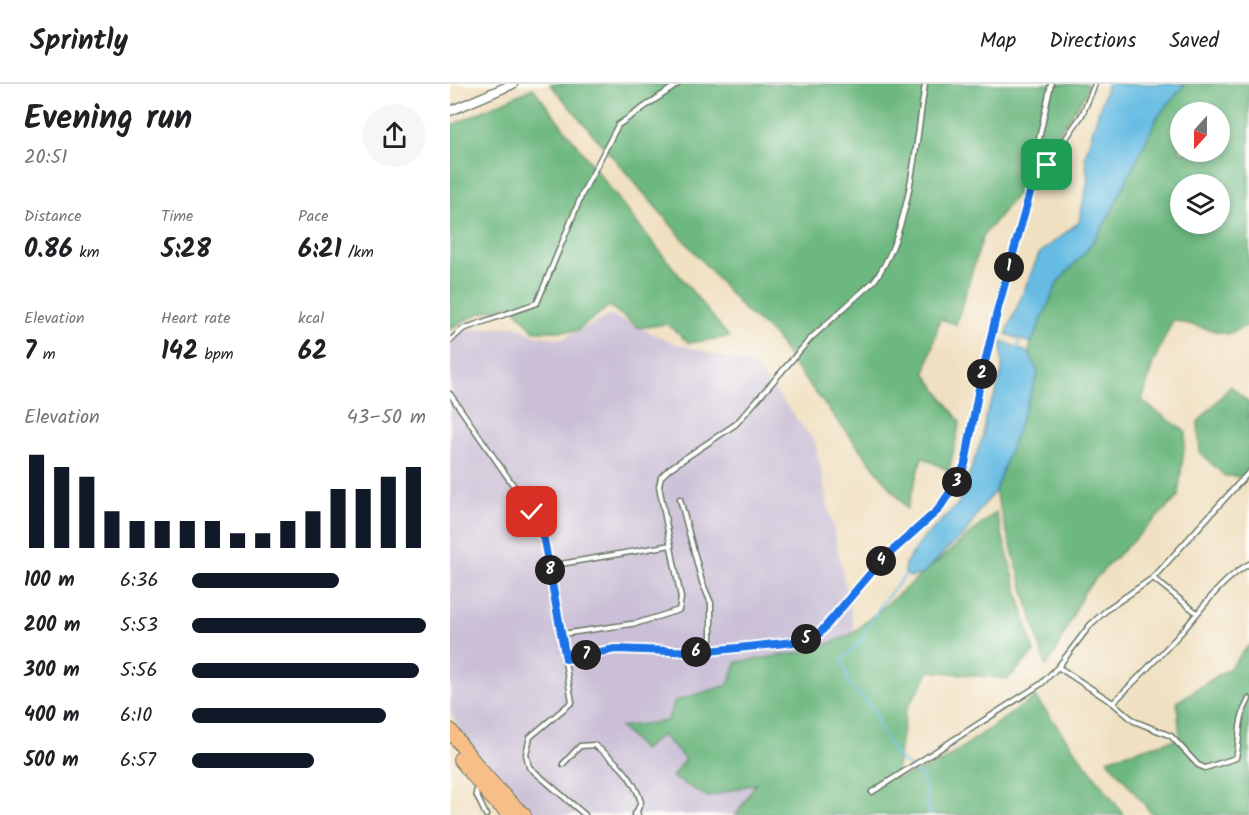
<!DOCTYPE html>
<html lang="en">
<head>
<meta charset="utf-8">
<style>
	body { margin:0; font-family:Kalam,sans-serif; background:#f6f6f6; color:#202124; height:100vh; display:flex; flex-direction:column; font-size:22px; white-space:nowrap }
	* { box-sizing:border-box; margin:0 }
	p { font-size:20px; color:#757577 }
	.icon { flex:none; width:33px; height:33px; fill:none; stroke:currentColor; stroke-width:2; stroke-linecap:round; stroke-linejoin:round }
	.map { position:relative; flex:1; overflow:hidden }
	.sheet { display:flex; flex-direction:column; background:#fff; width:450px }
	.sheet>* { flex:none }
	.needle { width:39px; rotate:201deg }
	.fabs { position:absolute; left:720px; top:18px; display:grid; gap:12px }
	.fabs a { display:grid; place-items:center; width:60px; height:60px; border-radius:50%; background:#fff; box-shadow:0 3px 9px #0003; font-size:30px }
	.pin { position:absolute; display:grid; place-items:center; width:51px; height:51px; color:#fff; margin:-26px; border-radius:12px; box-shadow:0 3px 9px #0006 }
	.km { position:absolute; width:30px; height:30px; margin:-15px; border-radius:50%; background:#222; color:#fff; font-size:16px; line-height:30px; text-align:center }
	.round { display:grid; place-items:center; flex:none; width:63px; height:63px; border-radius:32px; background:#f6f6f6 }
	.headline { display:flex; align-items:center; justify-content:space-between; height:102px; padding:0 24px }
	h1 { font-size:33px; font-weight:800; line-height:45px }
	.metrics { display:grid; grid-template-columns:repeat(3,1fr); gap:9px; height:102px; padding:6px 24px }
	.metrics div { display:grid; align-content:center }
	.metrics b { font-size:26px; font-weight:800 }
	.metrics small { font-size:16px; font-weight:400 }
	.metrics p { font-size:16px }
	.chart { height:168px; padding:12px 24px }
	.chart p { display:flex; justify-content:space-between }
	.chart svg { width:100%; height:108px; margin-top:6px; stroke:#111827; stroke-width:6 }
	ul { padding:0 24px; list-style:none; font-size:20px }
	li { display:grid; grid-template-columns:96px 72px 1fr; align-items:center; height:45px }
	li i { height:15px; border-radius:8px; background:#111827 }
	header { display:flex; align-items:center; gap:36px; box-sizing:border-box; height:84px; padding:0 30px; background:#fff; border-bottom:2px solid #e0e0e0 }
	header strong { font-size:28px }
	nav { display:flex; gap:33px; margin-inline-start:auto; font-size:21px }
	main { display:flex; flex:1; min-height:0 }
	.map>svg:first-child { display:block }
	.industrial { fill:#cabfd6 }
	.forest { fill:#6db880; stroke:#467a5a; stroke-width:1.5; fill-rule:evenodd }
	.water { fill:#66bce3; stroke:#427c8c; stroke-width:1.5 }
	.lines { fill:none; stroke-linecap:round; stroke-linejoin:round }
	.stream { stroke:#66bce3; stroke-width:2 }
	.service-casing { stroke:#687665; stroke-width:7 }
	.minor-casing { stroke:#687665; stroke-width:11 }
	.trunk-casing { stroke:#687665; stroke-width:16 }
	.service { stroke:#fff; stroke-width:4 }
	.minor { stroke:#fff; stroke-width:8 }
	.trunk { stroke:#f7be88; stroke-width:14 }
	.route-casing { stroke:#fff; stroke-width:12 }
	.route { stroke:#1a73e8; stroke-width:8 }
</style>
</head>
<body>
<header>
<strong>Sprintly</strong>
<nav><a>Map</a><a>Directions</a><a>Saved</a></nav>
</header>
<main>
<section class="sheet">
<div class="headline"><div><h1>Evening run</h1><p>20:51</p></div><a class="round"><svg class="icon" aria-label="share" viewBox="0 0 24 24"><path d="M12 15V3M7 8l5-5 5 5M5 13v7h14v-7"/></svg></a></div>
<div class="metrics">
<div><p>Distance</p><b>0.86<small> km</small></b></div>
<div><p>Time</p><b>5:28</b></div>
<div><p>Pace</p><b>6:21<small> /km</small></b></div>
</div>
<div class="metrics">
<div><p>Elevation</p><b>7<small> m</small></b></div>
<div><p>Heart rate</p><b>142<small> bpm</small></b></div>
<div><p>kcal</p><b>62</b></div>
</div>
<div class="chart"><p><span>Elevation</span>43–50 m</p>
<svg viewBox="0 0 160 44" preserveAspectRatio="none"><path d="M5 44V6M15 44V11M25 44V15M35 44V29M45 44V33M55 44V33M65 44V33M75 44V33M85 44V38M95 44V38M105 44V33M115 44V29M125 44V20M135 44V20M145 44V15M155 44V11"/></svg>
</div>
<ul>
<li><b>100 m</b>6:36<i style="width:63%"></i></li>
<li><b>200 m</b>5:53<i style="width:100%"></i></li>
<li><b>300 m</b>5:56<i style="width:97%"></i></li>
<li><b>400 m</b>6:10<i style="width:83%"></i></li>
<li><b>500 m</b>6:57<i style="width:52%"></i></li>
</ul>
</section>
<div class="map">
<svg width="799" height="731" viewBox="0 0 799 731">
	<rect width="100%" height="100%" fill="#fdfcf7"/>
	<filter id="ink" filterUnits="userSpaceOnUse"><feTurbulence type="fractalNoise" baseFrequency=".0167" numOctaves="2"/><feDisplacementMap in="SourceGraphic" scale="12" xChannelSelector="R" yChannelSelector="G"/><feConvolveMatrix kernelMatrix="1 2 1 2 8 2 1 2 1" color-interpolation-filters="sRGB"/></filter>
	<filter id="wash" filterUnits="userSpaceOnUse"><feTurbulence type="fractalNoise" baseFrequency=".008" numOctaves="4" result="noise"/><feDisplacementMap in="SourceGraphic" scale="24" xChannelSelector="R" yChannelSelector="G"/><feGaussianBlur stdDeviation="1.35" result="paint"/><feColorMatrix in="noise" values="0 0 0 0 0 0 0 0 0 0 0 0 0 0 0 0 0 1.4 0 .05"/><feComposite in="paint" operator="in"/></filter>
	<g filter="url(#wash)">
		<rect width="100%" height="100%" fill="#f0e0c1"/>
		<path class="industrial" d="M161 231 223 259 304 281 365 358 432 676 442 731H86L49 698 21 663 0 629V248L65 242 84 251 112 255Z"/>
		<g class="forest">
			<path d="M100 0H638L635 11 566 111 533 152 506 240 490 235 475 289 510 338 499 387 472 373 457 425 346 284 324 251 295 227Z"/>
			<path d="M735 0H799V241L777 250 723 236 703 279 692 317 736 348 728 413 658 481 634 508 605 569 596 583 545 407 588 289 579 269 581 259 608 198 637 166 658 134 708 32ZM730 28H770V68H730ZM730 100H770V140H730Z"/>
			<path d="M83 4 183 134 279 253 239 259 217 240 189 244 159 222 127 247H84L61 220 28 230 0 245V42Z"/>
			<path d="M781 302 799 319V390L797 393 775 392 750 369 748 338Z"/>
			<path d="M546 428 584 568 558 595 480 587 456 626 445 695 487 681 585 613 674 731H283L287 730 306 699 258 713 222 693 235 675 212 651 193 666 170 643 217 637 225 617 278 601 287 578 361 567 400 551Z"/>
			<path d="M799 561V731H703L657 675 730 654 727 618 781 583Z"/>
		</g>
		<g class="water">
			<path d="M657 0H735L708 32 658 134 637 166 608 198 581 259 556 250 589 170 629 138 638 96 635 72Z"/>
			<path d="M552 257 579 269 588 289 545 407 529 427 515 450 496 466 473 490 461 493 455 490V480L473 455 508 420 532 355 536 330 546 309 552 287Z"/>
		</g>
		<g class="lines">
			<g class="stream">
				<path d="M567 265 571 254"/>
				<path d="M457 489 430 522 410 558 392 576 399 601 424 625 430 645 446 672 473 694 479 731"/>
			</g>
		</g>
	</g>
	<g filter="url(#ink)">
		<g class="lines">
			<defs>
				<g id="service">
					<path d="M582 101 587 64 601 0"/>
					<path d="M0 257 13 245 87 219 133 108 168 41 228 0"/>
					<path d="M0 310 86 434 94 456 122 618 80 653 76 670 79 683 135 731"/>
					<path d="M230 415 252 498 261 519V555L255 567"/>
					<path d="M99 482 221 461"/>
					<path d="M703 494 747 529"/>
					<path d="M112 550 188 539 229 526 231 514 209 402 211 393 219 385 286 340 361 254 424 197C460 150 466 59 475 0"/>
					<path d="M116 575 165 565 249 568 344 558 362 553 378 542 431 477 488 426 509 395 515 380 529 304 547 224 581 105 632 31 645 0"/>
					<path d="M608 583 663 619 684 637 721 652 748 681 755 684 786 674C791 652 787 636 799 615"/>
					<path d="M663 619C685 597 707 575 728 552 751 527 769 497 799 480"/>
					<path d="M113 680 130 662 144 661C165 676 183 691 191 718L187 727"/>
					<path d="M27 703 26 710 36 731"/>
					<path d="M422 708 591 600 608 583 641 540 659 524 703 494 799 388"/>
					<path d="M184 731 187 727 188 731"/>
				</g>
				<path id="minor" d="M0 27 63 0"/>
				<g id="trunk">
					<path d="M0 646C22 677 45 706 74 731"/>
					<path d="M10 675 40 712 57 728"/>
				</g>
			</defs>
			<use href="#service" class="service-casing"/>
			<use href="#minor" class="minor-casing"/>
			<use href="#trunk" class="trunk-casing"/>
			<use href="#service" class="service"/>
			<use href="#minor" class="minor"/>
			<use href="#trunk" class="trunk"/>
		</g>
	</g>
	<g class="lines" filter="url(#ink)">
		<defs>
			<path id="route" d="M82 428 94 456 116 575 165 565 249 568 344 558 362 553 370 549 431 477 488 426 508 396 515 380 529 304 548 224 581 105 597 81"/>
		</defs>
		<use href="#route" class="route-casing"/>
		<use href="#route" class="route"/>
	</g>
</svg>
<div class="fabs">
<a><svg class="needle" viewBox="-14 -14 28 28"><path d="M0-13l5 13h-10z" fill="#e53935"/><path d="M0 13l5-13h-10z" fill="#757577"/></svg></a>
<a><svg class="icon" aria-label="layers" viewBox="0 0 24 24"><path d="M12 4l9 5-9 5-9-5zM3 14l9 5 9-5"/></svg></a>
</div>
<div class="pin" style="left:597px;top:81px;background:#1e9e55"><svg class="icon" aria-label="arrive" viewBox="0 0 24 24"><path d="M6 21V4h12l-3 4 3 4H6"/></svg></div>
<div class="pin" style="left:82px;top:428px;background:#d93025"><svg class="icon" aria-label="check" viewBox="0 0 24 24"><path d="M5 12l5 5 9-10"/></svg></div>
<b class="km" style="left:559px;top:183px">1</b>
<b class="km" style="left:532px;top:290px">2</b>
<b class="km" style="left:507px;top:398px">3</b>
<b class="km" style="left:431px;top:477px">4</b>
<b class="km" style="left:356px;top:555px">5</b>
<b class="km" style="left:246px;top:568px">6</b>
<b class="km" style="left:136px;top:571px">7</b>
<b class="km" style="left:100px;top:486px">8</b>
</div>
</main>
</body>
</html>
